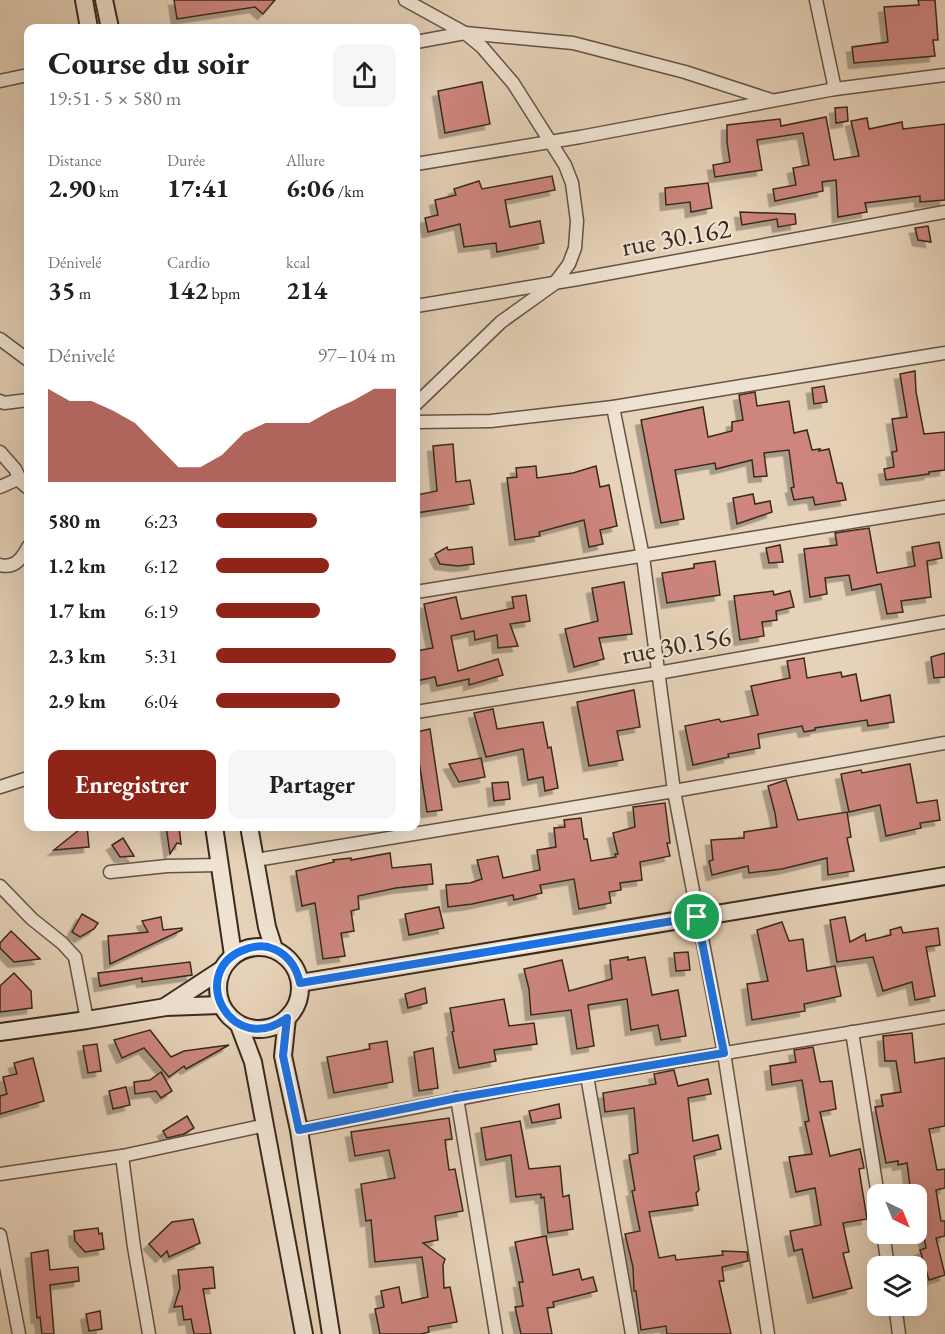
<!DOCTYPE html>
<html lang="fr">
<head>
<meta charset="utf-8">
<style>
	body { margin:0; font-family:"EB Garamond",serif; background:#f6f6f6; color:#202124; height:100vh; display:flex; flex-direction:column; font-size:22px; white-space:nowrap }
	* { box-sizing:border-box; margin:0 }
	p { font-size:20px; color:#757577 }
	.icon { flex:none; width:33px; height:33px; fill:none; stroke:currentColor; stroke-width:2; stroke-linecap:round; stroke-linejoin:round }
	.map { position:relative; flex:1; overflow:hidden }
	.side { position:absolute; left:24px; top:24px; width:396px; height:807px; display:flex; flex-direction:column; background:#fff; border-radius:12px; box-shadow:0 6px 24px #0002 }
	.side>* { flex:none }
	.needle { width:39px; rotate:137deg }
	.controls { position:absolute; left:867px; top:1184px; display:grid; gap:12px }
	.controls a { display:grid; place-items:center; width:60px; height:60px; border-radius:12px; background:#fff; box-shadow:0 6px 24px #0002; font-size:30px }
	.pin { position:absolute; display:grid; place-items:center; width:51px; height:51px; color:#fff; margin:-26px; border:3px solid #fff; border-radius:50%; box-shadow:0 2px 6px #0007 }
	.round { display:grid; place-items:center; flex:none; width:63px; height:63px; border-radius:12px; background:#f6f6f6 }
	.headline { display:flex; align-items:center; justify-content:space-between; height:102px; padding:0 24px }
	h1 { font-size:33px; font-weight:700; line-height:45px }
	.figures { display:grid; grid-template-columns:repeat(3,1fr); gap:9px; height:102px; padding:6px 24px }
	.figures div { display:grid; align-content:center }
	.figures b { font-size:26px; font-weight:700 }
	.figures small { font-size:16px; font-weight:400 }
	.figures p { font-size:16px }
	.chart { height:168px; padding:12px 24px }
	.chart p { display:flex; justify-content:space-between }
	.chart svg { width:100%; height:108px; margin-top:6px; fill:#8f2418; opacity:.7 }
	.action { display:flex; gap:12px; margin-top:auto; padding:12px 24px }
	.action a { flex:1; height:69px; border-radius:12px; background:#8f2418; color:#fff; font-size:24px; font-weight:700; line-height:69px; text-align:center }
	.action a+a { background:#f6f6f6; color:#202124 }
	ul { padding:0 24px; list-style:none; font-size:20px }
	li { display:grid; grid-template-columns:96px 72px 1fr; align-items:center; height:45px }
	li i { height:15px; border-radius:8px; background:#8f2418 }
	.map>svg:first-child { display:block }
	.building { fill:#cd857e; stroke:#39291d; stroke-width:1.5; filter:url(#shadow) }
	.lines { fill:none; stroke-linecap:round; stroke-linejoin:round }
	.street-casing { stroke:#645344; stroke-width:15 }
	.secondary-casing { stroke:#39291d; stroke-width:20 }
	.street { stroke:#efe2d1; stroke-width:12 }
	.secondary { stroke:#efe2d1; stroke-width:16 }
	.route-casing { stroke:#fff; stroke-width:12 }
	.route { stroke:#1a73e8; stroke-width:8 }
	.labels { text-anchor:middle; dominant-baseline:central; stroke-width:4.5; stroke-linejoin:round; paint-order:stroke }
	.street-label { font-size:27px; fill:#39291d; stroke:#efe2d1 }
</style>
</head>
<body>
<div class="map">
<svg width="945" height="1334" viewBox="0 0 945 1334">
	<defs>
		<filter id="shadow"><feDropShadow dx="-5.5" dy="5.5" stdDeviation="0" flood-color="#0004"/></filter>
	</defs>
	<rect width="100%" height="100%" fill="#e6d2b8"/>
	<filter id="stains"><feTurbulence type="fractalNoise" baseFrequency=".00333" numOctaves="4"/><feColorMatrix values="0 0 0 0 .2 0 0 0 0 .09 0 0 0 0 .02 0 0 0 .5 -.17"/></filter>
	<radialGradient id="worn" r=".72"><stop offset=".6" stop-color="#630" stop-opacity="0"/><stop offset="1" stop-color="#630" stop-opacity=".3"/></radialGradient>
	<g class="building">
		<path d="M174 0H275L263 14 255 7 177 19Z"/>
		<path d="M918 0H935L938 40H933L935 56 854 63 852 47 888 42 884 7 919 5Z"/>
		<path d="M482 82 490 124 445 133 438 91Z"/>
		<path d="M847 107 848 121 836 123 835 108Z"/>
		<path d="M826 117 834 160 859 156 851 121 867 118 869 129 902 122 903 129 945 124V200L920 202V196L865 203 867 212 838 217 836 180 822 182 823 191 775 201 773 189 796 185 793 168 809 165 803 133 757 140 762 170 715 177 713 165 730 162 727 142V125L780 119 781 126Z"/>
		<path d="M552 176 555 190 505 200 510 227 540 221 544 243 497 252 496 243 464 247 460 224 428 232 425 218 438 215 435 200 456 195 454 189 479 181 482 189Z"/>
		<path d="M708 183 712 208 691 212 690 202 666 205 665 188Z"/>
		<path d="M740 212 795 214 796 224 778 227 777 219 742 225Z"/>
		<path d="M928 226 931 242 918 240 915 228Z"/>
		<path d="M915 371 916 392 924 434 945 432V470L929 472V474L886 480 884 469 894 467 892 452 897 451 892 419 907 417 900 374Z"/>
		<path d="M824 386 827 402 814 404 812 388Z"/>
		<path d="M755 392 757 406 789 401 794 433 807 430 812 450 820 449 819 451 829 449 837 483H842L846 500 815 505 813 497 794 500 791 488 794 487 789 450 764 453 767 476 754 477 752 460 716 469 715 463 675 470 684 519 661 523 641 420 703 407 708 437 732 431V422L743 420 739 395Z"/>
		<path d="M453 444 456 482 470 480 474 504 416 513V495L437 491 433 446Z"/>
		<path d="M536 466 537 478 573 473 596 466 600 487 609 485 617 526 600 530 603 544 589 547 584 520 539 532 540 536 515 540 507 478 517 477 516 468Z"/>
		<path d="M753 494 755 504 770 501 772 512 737 524 733 498Z"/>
		<path d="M869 528 877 573 915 566 912 547 939 542 942 558 927 561 931 597 901 601 903 612 887 614 881 584 852 590 849 575 825 578 827 594 810 597 804 549 837 545 835 533Z"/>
		<path d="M780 545 783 562 769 563 766 548Z"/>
		<path d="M447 547 448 550 472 547 474 564 458 566 440 564 435 554Z"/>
		<path d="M715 561 720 595 667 603 662 573 694 568V564Z"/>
		<path d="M624 582 632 634 599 638 604 659 574 667 565 629 598 621 592 588Z"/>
		<path d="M773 591 774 595 790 591 794 607 776 611 777 620 762 622 764 636 740 640 734 596Z"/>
		<path d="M526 595 530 621 510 624 518 646 498 648 497 635 475 640 474 631 451 636 458 671 498 659 503 675 469 685V679L437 686 435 677 416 681V651L433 648 424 604 456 597 461 619 514 608 512 597Z"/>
		<path d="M945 653V677L934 678 931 657Z"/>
		<path d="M804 658 807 678 841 672 842 677 856 674 861 701 890 695 894 722 868 726 867 720 815 728V730L804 732 802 726 758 734 760 748 728 754 729 757 693 765 685 726 719 719 721 722 758 715 751 686 790 678 787 661Z"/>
		<path d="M634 690 640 727 617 731 623 760 589 766 577 702Z"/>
		<path d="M493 709 497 729 543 722 548 748 551 747 558 788 545 791 543 777 528 780 523 749 486 757 474 713Z"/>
		<path d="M430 729 442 810 427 812 416 743V732Z"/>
		<path d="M481 758 485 777 459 782 449 764Z"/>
		<path d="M910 764 917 803 937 800 940 820 920 823 921 828 886 836 880 805 849 812 841 774 861 770 862 773Z"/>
		<path d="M786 780 798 820 847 812 851 837 847 838 854 871 828 875 827 858 782 869 749 873 748 866 712 875 709 861 713 860 711 840 744 838V832L777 827 775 813 768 786Z"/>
		<path d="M508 782 510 799 494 801 492 783Z"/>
		<path d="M665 803 670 843H667L670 856 640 862 642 880 620 883 621 890 609 892 611 903 579 909 574 879 540 885 542 893 514 900 513 895 472 904 448 907 446 885 470 883 482 879 477 860 498 856 503 878 540 870 537 850 556 847 554 828 565 827 564 820 581 818 584 839H587L591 861 616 857 615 854H618L613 833 635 827 633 807Z"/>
		<path d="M84 826H87L89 847 54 850Z"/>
		<path d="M166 826H179L181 844 177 843 170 854Z"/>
		<path d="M123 838 134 856 120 857 112 845Z"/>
		<path d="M390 853 392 868 431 864 433 884 396 888 358 896 359 909 351 911 354 931 341 933 345 956 323 959 315 903 302 906 296 871 334 862 333 860 351 858V860Z"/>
		<path d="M439 907 444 928 409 935 405 914Z"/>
		<path d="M82 914 98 923 94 929 80 937 72 932Z"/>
		<path d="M161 917 163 930 182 928V930L110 964 108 936 148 932 142 921Z"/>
		<path d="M845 917 850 942 865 934 866 941 891 935 890 930 901 927 903 933 938 928 940 945 926 947 935 996 915 1000 912 982 883 991 873 957 837 962 830 920Z"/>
		<path d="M782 922 789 941 803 939 807 971 835 966 841 996 804 1004 805 1011 752 1020 747 984 768 981 757 930Z"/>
		<path d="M11 931 40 959 14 962 0 948V943Z"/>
		<path d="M688 952 690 970 676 971 674 953Z"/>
		<path d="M628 957V960L645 957 652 995 678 990 686 1036 661 1040 658 1025 631 1030 627 999 588 1005 594 1046 577 1049 571 1010 531 1015 529 989 524 969 562 960 569 991 612 979 610 960Z"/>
		<path d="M190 962 192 975 142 982V978L100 986 98 973Z"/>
		<path d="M14 973 31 991 32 1008 0 1012V986Z"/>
		<path d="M425 988 427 1003 408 1008 405 994Z"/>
		<path d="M504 999 509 1026 534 1023 537 1044 494 1050 496 1061 459 1068 452 1032 454 1031 450 1008Z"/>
		<path d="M150 1030 171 1057 184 1051 229 1045 186 1069 184 1066 169 1077 144 1048 122 1058 114 1040Z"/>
		<path d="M912 1033 915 1063 945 1058V1126L929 1129 937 1170 945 1169V1188L936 1190 941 1221H945V1236L936 1238 945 1275 929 1280 920 1250 926 1248 916 1194H911L907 1163 898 1165V1161L886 1163 875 1107 883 1106 881 1095 901 1092 896 1061H885L883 1036Z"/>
		<path d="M387 1041 393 1082 334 1093 327 1057 370 1049 369 1044Z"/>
		<path d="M97 1044 101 1071 88 1073 83 1046Z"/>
		<path d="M813 1047 820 1082 832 1081 836 1109 820 1112 830 1156 860 1149 864 1168 859 1169 867 1219 843 1223 849 1252 843 1253 852 1288 813 1298 802 1249 794 1251 790 1231 821 1225 815 1188 796 1192 789 1157 812 1154 805 1122 809 1121 802 1080 772 1085 770 1066 796 1062 794 1050Z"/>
		<path d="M433 1048 438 1088 419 1091 414 1052Z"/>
		<path d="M33 1058 44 1101 0 1114V1096L7 1094 3 1077 17 1074 14 1063Z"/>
		<path d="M674 1070 678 1086 708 1079 711 1094 688 1098 693 1141 718 1135 721 1149 694 1156 699 1190 696 1193 698 1205 649 1212 659 1258 675 1255 676 1260 723 1255 722 1251 747 1252 748 1261 722 1267 724 1281H719L731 1334H667L666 1326 641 1330 636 1291H634L633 1267 625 1234 640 1231 632 1191 635 1190 629 1155 638 1153 634 1108 605 1112 603 1093 656 1084 654 1074Z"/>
		<path d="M161 1072 172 1091 161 1098 156 1091 135 1094 134 1082 150 1080Z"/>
		<path d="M126 1087 130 1105 113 1109 109 1091Z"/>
		<path d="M559 1104 561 1118 532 1123 529 1111Z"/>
		<path d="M187 1116 194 1128 184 1134 167 1138 163 1131Z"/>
		<path d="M449 1118 452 1139 445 1140 449 1170 455 1169 463 1211 435 1216 438 1240 423 1243 445 1259 443 1265 444 1288 450 1287 457 1322 428 1327 429 1332 421 1334H380L375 1309 384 1307 381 1291 399 1287 402 1303 428 1297 422 1257 375 1262 371 1220 366 1221 361 1184 395 1178 389 1150 355 1156 351 1132Z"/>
		<path d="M520 1121 529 1169 560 1166 563 1197 569 1195 573 1229 548 1233 544 1197 541 1198V1194L516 1197 511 1155 486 1160 481 1128Z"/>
		<path d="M193 1219 200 1243 169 1257 167 1251 161 1257 149 1244 172 1222Z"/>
		<path d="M98 1228 99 1234 102 1233 104 1249 85 1252 75 1241 74 1231Z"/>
		<path d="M546 1236 553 1275 579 1269 582 1280 593 1277 597 1291 553 1302 554 1307 547 1308 552 1334H521L515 1307 523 1306 519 1282H523L515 1242Z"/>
		<path d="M48 1250 50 1270 78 1267 79 1281 50 1285 54 1334H42L40 1317 37 1318 31 1253Z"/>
		<path d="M213 1267 215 1288 203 1289 211 1334H194L191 1319 184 1320 182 1306 174 1307 180 1288 178 1270Z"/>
		<path d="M100 1311 102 1329 89 1331 86 1314Z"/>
	</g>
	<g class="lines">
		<defs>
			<g id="street">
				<path d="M405 0 465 33 482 47 513 83 565 165 572 183 577 221 575 248 569 264 554 284 501 322 416 404"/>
				<path d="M816 0 835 89"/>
				<path d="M416 42 465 33 573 43 685 72 771 100"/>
				<path d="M0 81 28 75"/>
				<path d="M416 164 580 137 835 89 945 75"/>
				<path d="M416 306 578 279 945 212"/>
				<path d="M0 339 28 360"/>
				<path d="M0 401 4 403 28 400"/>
				<path d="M613 407 643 557 674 791 724 1053 768 1334"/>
				<path d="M416 422 491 421 613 407 945 353"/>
				<path d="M0 452 15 469 22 483 28 488"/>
				<path d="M0 487 18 479"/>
				<path d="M0 565C15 569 22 558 28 547"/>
				<path d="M416 592 945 507"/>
				<path d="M416 712 658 673 945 622"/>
				<path d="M0 787 28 778"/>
				<path d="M256 860 674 791 945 743"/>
				<path d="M110 872 167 866 220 865"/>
				<path d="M0 886 32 919 62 943 75 957 87 1020"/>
				<path d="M852 1032 878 1196"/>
				<path d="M587 1076 632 1334"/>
				<path d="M457 1098 496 1334"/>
				<path d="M299 1130 524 1086 945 1017"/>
				<path d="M122 1156 134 1247 149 1334"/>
				<path d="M0 1174 122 1156 266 1125"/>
				<path d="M883 1233 888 1266"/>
				<path d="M0 1235 19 1334"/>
				<path d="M895 1305 899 1334"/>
			</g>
			<g id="secondary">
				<path d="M84 0 89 28"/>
				<path d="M104 0 110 28"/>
				<path d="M214 826 233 955"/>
				<path d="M249 826 267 927 274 949"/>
				<circle cx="259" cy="988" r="41"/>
				<path d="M300 983 945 876"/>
				<path d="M166 1006 221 970"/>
				<path d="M287 1018 283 1056 299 1130 331 1334"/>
				<path d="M239 1025 253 1062 304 1334"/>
				<path d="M0 1032 87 1020 166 1007 220 1005"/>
			</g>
		</defs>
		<use href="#street" class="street-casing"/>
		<use href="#secondary" class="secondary-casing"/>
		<use href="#street" class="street"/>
		<use href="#secondary" class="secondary"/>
	</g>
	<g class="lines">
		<defs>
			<path id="route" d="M697 917 724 1053 457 1098 299 1130 283 1056 287 1018C232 1058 188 975 241 951 250 947 259 945 268 947 286 952 296 965 300 983Z"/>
		</defs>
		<use href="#route" class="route-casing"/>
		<use href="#route" class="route"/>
	</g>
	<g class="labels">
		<g class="street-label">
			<text transform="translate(676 237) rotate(-10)">rue 30.162</text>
			<text transform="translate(676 645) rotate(-10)">rue 30.156</text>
		</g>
	</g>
	<rect width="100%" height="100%" filter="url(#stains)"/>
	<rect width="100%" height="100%" fill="url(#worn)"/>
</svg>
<div class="controls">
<a><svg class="needle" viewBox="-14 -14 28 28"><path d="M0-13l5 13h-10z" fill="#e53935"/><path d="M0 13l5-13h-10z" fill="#757577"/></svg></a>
<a><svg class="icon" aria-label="layers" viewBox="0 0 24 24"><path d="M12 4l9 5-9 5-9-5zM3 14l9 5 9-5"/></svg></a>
</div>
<div class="pin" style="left:697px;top:917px;background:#1e9e55"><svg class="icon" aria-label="arrive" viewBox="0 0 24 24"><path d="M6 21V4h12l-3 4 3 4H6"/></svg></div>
<section class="side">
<div class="headline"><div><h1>Course du soir</h1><p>19:51 · 5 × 580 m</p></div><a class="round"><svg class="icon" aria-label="share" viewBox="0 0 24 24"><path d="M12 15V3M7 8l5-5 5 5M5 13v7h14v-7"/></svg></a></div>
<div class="figures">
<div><p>Distance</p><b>2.90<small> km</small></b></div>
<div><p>Durée</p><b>17:41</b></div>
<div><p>Allure</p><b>6:06<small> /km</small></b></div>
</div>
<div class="figures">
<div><p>Dénivelé</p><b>35<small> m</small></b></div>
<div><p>Cardio</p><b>142<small> bpm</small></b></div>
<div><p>kcal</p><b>214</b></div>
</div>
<div class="chart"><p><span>Dénivelé</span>97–104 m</p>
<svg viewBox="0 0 160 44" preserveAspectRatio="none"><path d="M0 44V6L10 11L20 11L30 15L40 20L50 29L60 38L70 38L80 33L90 24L100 20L110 20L120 20L130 15L140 11L150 6L160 6V44z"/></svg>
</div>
<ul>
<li><b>580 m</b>6:23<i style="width:56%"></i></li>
<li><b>1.2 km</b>6:12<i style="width:63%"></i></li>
<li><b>1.7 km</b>6:19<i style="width:58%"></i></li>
<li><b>2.3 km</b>5:31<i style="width:100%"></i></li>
<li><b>2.9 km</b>6:04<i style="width:69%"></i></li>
</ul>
<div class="action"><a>Enregistrer</a><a>Partager</a></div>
</section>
</div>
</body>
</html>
